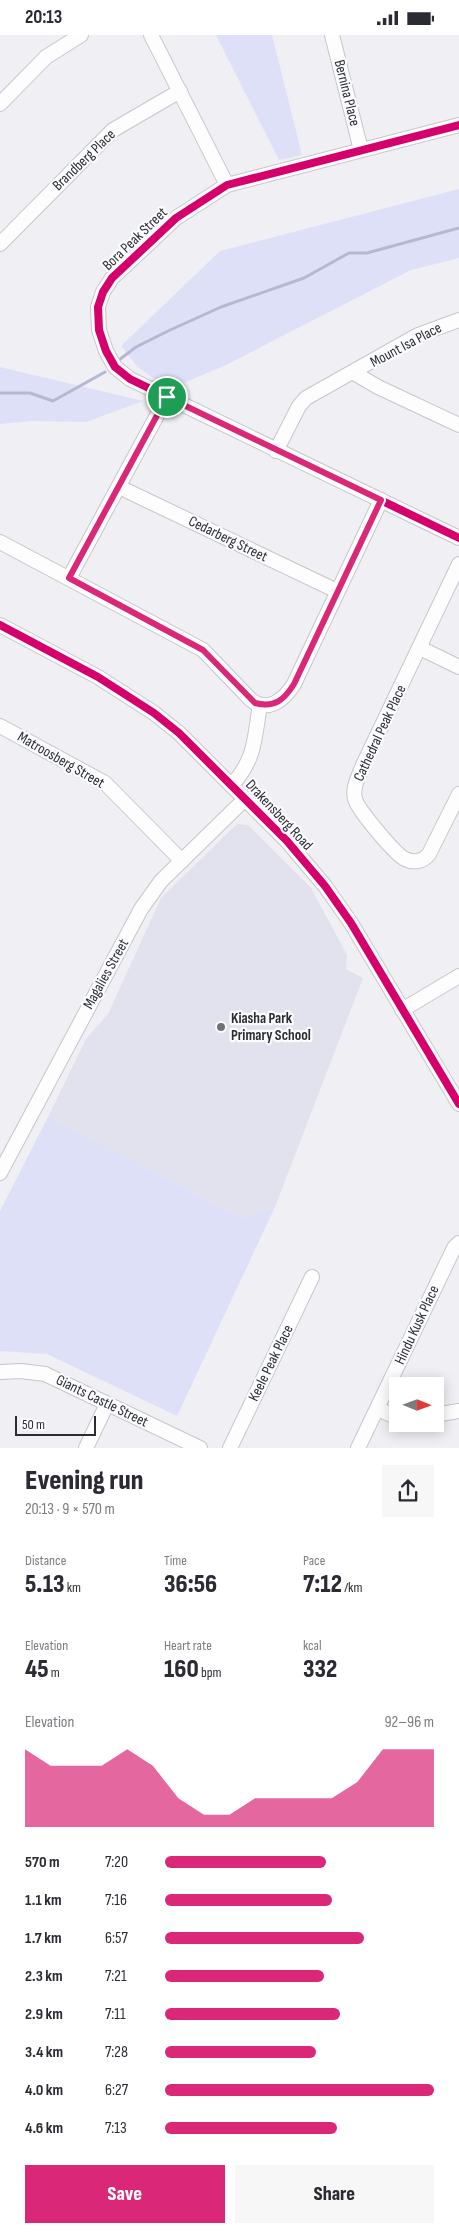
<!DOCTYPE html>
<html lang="en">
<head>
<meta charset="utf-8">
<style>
	body { margin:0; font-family:"Sofia Sans Condensed",sans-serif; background:#f7f7f7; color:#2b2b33; height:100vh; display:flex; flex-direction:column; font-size:19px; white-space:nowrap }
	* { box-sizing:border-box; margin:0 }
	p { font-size:16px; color:#7c7c81 }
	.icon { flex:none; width:28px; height:28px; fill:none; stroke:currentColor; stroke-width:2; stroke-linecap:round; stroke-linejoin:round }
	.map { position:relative; height:1413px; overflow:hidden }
	.panel { display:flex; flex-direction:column; background:#fff; flex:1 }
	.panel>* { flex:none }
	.needle { width:32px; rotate:91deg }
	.tools { position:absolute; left:389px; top:1342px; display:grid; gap:10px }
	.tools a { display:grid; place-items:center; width:55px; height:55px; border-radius:0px; background:#fff; box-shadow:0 2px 12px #0003; font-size:25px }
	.scale { position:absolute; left:15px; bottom:12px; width:81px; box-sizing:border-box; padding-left:5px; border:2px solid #2d2d30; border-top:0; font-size:14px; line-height:18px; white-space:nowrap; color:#2d2d30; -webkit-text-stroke:4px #fbfcff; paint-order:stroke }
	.pin { position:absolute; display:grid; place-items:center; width:42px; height:42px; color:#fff; margin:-21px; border:2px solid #fff; border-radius:50%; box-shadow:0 1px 5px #0007 }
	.round { display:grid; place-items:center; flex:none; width:52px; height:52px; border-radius:0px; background:#f7f7f7 }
	.headline { display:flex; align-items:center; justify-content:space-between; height:85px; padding:0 25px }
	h1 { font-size:28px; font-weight:800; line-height:38px }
	.figures { display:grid; grid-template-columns:repeat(3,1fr); gap:8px; height:85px; padding:5px 25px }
	.figures div { display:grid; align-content:center }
	.figures b { font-size:25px; font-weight:800 }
	.figures small { font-size:14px; font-weight:400 }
	.figures p { font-size:14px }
	.chart { height:140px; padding:10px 25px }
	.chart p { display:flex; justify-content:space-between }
	.chart svg { width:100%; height:90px; margin-top:5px; fill:#db2777; opacity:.7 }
	.cta { display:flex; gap:10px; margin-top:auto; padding:10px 25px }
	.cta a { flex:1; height:58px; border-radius:0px; background:#db2777; color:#fff; font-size:20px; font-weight:800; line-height:58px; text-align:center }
	.cta a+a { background:#f7f7f7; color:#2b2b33 }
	ul { padding:0 25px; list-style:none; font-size:16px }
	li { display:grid; grid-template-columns:80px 60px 1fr; align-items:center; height:38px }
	li i { height:12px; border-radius:6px; background:#db2777 }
	.status { display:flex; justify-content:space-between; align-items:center; height:35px; padding:0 25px; background:#fff; direction:ltr }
	.status svg { height:14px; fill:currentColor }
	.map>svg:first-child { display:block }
	.built { fill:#e1e2ed }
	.green { fill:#dee0f7 }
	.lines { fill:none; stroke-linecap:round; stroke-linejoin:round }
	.stream { stroke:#b6b8d3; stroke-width:3 }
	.street-casing { stroke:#c7c7ca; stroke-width:16 }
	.street { stroke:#fdfdfd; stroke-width:14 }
	.cycleway-casing { stroke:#fbfcff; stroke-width:11 }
	.cycleway { stroke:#d6006c; stroke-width:8 }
	.route-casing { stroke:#fff; stroke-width:10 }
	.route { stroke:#db2777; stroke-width:6 }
	.poi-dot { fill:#717175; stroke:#fbfcff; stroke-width:2 }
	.labels { text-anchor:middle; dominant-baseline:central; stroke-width:4.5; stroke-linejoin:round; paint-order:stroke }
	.street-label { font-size:15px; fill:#2d2d30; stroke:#fbfcff }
	.poi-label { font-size:15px; font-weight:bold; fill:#2d2d30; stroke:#fbfcff; text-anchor:start }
</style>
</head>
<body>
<div class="status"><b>20:13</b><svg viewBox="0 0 49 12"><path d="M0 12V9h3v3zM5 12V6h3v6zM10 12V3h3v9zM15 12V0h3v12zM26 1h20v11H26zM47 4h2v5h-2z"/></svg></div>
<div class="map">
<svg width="459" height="1413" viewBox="0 0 459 1413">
	<rect width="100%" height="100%" fill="#efeff4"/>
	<path class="built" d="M237 789 248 790 311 853 347 920 346 934 363 943 275 1172 242 1183 48 1082 86 1004 108 979 161 863Z"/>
	<g class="green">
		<path d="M216 0H272L302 120 279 125Z"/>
		<path d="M459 154V223L411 235 226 330 169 354 138 332 121 311 220 216Z"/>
		<path d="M0 332 143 366 86 387 30 386 0 389Z"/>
		<path d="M48 1082 242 1183 275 1172 177 1381 47 1319 0 1316V1176Z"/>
	</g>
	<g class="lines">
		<g class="stream">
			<path d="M119 325 136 312 168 296 221 272 304 243 349 218H367L459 193"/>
			<path d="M0 358H30L53 366 105 337"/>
		</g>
		<defs>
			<g id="street">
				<path d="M151 0 227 150"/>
				<path d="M332 0 361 115"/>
				<path d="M0 69 46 22 81 0"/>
				<path d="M459 90 227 150 176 183 112 243 103 257 98 272 99 295 106 316 115 332 130 344 459 503"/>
				<path d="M0 209 113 95 180 56"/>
				<path d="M354 338 378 352 459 390"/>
				<path d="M276 416 299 371 306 363 418 300 459 285"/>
				<path d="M119 452 337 556"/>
				<path d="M0 507 203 615 250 664C267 679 284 665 294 649L381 465"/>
				<path d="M459 529 363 730C359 741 352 752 355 764 358 775 395 819 405 824 413 828 423 827 429 819L459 759"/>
				<path d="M69 543 167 362"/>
				<path d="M0 590 98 642 154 678 179 698 287 806 325 851 351 888 459 1069"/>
				<path d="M420 613 459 632"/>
				<path d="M0 691 105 748 182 826"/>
				<path d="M232 750C256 723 254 704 260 670"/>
				<path d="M402 975 459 941"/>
				<path d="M0 1138 141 874 161 846 245 764"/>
				<path d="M0 1337 21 1336 45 1339 200 1413"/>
				<path d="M378 1374 398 1383"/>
				<path d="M435 1380 459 1376"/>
				<path d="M86 1413 107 1369"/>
				<path d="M230 1413 312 1242"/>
				<path d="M358 1413 454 1213 459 1208"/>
			</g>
		</defs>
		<use href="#street" class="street-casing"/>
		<use href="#street" class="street"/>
		<defs>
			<g id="cycleway">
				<path d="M459 90 227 150 176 183 112 243 103 257 98 272 99 295 106 316 115 332 130 344 459 503"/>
				<path d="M0 590 98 642 154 678 179 698 287 806 325 851 351 888 459 1069"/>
			</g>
		</defs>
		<use href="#cycleway" class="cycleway-casing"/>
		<use href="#cycleway" class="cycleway"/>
	</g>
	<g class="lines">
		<defs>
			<path id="route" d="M167 362 381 465 294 649C284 665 275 673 255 668L203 615 69 543Z"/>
		</defs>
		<use href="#route" class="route-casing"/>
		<use href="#route" class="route"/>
	</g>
	<circle class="poi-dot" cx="221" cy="992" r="5"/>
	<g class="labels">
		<g class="street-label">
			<text transform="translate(347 58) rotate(76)">Bernina Place</text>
			<text transform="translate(84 125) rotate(-44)">Brandberg Place</text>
			<text transform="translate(135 204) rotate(-44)">Bora Peak Street</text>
			<text transform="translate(406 310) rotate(-28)">Mount Isa Place</text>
			<text transform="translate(228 504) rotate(26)">Cedarberg Street</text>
			<text transform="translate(380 698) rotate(-65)">Cathedral Peak Place</text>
			<text transform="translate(61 725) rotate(30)">Matroosberg Street</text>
			<text transform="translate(279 780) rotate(47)">Drakensberg Road</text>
			<text transform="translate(106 939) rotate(-61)">Magalies Street</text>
			<text transform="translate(417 1290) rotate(-65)">Hindu Kusk Place</text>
			<text transform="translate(271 1328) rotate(-64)">Keele Peak Place</text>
			<text transform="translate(102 1366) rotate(26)">Giants Castle Street</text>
		</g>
		<g class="poi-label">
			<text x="231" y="983">Kiasha Park<tspan x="231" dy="17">Primary School</tspan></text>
		</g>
	</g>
</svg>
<div class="tools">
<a><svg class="needle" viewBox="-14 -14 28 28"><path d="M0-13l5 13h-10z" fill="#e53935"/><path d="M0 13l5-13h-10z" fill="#7c7c81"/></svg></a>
</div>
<div class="scale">50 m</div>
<div class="pin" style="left:167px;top:362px;background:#1e9e55"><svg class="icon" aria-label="arrive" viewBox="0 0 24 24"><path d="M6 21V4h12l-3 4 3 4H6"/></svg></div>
</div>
<section class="panel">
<div class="headline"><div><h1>Evening run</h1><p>20:13 · 9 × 570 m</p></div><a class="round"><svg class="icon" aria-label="share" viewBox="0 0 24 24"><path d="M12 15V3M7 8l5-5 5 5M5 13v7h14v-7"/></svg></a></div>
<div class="figures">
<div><p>Distance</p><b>5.13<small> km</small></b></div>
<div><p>Time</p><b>36:56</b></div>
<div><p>Pace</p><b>7:12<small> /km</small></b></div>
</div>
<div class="figures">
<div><p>Elevation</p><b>45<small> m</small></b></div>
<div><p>Heart rate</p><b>160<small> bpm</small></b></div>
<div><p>kcal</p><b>332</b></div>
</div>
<div class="chart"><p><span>Elevation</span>92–96 m</p>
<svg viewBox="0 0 160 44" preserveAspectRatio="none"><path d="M0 44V6L10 14L20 14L30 14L40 6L50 14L60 30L70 38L80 38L90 30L100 30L110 30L120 30L130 22L140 6L150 6L160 6V44z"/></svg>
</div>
<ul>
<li><b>570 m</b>7:20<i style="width:60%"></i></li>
<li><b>1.1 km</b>7:16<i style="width:62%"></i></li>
<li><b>1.7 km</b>6:57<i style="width:74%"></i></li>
<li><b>2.3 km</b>7:21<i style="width:59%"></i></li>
<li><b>2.9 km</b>7:11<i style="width:65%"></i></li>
<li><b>3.4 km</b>7:28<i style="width:56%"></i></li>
<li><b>4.0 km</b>6:27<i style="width:100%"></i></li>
<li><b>4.6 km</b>7:13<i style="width:64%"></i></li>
</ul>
<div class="cta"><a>Save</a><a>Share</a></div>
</section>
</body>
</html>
